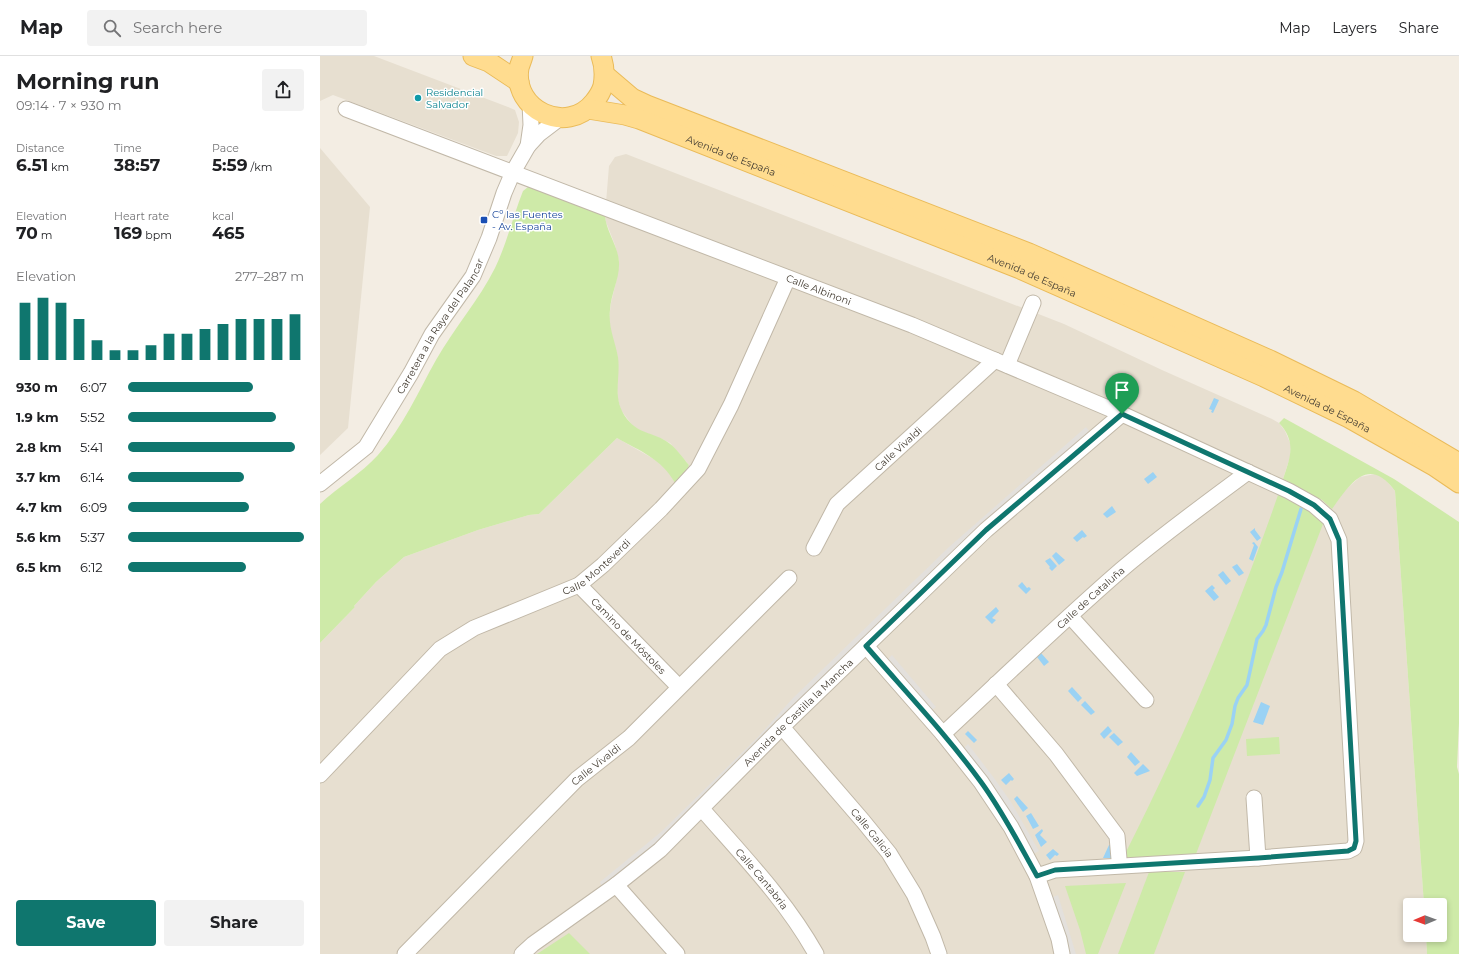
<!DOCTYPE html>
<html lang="en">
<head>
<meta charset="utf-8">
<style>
	body { margin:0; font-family:Montserrat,sans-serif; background:#f2f2f2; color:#202124; height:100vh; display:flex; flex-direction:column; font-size:15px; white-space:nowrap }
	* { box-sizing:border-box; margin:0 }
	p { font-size:13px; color:#757577 }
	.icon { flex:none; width:22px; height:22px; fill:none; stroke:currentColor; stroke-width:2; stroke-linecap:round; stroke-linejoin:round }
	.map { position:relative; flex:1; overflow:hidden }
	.details { display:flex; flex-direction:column; background:#fff; width:320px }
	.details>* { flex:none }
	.needle { width:26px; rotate:269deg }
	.buttons { position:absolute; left:1083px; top:842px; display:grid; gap:8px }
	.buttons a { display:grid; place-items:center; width:44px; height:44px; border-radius:4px; background:#fff; box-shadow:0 2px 6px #0003; font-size:20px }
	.pin { position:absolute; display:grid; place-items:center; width:34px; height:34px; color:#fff; margin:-41px -17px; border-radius:50% 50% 50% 0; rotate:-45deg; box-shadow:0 0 4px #0007 }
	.pin .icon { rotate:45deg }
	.round { display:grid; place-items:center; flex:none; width:42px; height:42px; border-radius:4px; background:#f2f2f2 }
	.head { display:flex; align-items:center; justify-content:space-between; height:68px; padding:0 16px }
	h1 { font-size:22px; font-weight:700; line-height:30px }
	.metrics { display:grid; grid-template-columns:repeat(3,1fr); gap:6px; height:68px; padding:4px 16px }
	.metrics div { display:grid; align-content:center }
	.metrics b { font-size:17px; font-weight:700 }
	.metrics small { font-size:11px; font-weight:400 }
	.metrics p { font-size:11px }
	.chart { height:112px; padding:8px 16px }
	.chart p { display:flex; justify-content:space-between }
	.chart svg { width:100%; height:72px; margin-top:4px; stroke:#0f766e; stroke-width:6 }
	.primary-button { display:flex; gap:8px; margin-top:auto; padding:8px 16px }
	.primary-button a { flex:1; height:46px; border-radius:4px; background:#0f766e; color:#fff; font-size:16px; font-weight:700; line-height:46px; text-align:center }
	.primary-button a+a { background:#f2f2f2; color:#202124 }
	ul { padding:0 16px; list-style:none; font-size:13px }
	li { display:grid; grid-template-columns:64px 48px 1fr; align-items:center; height:30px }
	li i { height:10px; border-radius:5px; background:#0f766e }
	header { display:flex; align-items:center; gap:24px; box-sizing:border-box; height:56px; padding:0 20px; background:#fff; border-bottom:1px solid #e0e0e0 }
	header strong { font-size:19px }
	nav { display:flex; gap:22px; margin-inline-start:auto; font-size:14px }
	.search { width:280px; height:36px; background:#f2f2f2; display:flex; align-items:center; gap:10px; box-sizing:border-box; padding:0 14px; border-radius:4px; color:#757577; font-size:15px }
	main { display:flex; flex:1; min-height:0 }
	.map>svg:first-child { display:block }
	.residential { fill:#e7dfd0 }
	.green { fill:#ceeaa8 }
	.parking { fill:#e3e0dc }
	.water { fill:#9ad2f4 }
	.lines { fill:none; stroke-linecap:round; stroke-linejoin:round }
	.stream { stroke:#9ad2f4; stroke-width:3.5 }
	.minor-casing { stroke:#c1b8a8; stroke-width:17 }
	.major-casing { stroke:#eabb59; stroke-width:21 }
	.minor { stroke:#fff; stroke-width:15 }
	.major { stroke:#ffdc8f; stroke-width:19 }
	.route-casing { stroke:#fff; stroke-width:8 }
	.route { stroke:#0f766e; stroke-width:5 }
	.culture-dot { fill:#0f9aa8; stroke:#fff; stroke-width:1.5 }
	.transit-dot { fill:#1a4fb4; stroke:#fff; stroke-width:1.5 }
	.labels { text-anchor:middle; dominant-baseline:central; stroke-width:3; stroke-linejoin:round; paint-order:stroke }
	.culture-label { font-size:10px; fill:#0d838f; stroke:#fff; text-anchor:start }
	.street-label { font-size:10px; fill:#443d33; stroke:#fff }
	.transit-label { font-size:10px; fill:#164399; stroke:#fff; text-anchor:start }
</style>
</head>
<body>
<header>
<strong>Map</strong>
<div class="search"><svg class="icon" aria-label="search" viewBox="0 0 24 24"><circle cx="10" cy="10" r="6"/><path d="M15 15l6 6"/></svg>Search here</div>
<nav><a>Map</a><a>Layers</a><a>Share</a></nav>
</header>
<main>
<section class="details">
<div class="head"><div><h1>Morning run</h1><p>09:14 · 7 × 930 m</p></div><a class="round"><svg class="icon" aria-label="share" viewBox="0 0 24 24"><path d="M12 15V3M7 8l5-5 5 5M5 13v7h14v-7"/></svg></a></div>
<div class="metrics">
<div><p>Distance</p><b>6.51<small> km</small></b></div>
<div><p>Time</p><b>38:57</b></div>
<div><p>Pace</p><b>5:59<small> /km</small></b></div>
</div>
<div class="metrics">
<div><p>Elevation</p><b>70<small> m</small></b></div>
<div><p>Heart rate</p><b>169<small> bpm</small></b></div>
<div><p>kcal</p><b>465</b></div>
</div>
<div class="chart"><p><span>Elevation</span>277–287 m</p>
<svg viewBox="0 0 160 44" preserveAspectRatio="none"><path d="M5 44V9M15 44V6M25 44V9M35 44V19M45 44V32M55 44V38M65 44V38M75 44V35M85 44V28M95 44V28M105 44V25M115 44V22M125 44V19M135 44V19M145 44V19M155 44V16"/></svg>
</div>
<ul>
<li><b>930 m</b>6:07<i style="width:71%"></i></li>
<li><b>1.9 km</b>5:52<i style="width:84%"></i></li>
<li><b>2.8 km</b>5:41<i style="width:95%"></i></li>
<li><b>3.7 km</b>6:14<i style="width:66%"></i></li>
<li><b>4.7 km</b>6:09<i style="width:69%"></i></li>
<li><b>5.6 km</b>5:37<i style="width:100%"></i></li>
<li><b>6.5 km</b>6:12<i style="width:67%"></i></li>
</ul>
<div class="primary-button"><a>Save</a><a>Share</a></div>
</section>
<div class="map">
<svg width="1139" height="898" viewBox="0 0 1139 898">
	<rect width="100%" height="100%" fill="#f3ede3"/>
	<g class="residential">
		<path d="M0 0H54L188 51 195 54 199 66 198 77 187 100H176L13 39 0 45Z"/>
		<path d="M0 92 50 151 28 372 0 399Z"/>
		<path d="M306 98 744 268 842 314 952 363 959 367 965 375 971 389 970 401 963 423 1002 444 1012 452 1024 435 1040 421 1055 418 1064 422 1075 435 1104 849H1090V879H1106L1107 898H0V587L35 551 34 550 56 526 84 501 158 474 209 459 219 458 297 382 339 406 350 417 355 427 369 409 350 387 342 383 321 375 312 369 301 354 298 344 297 332 298 302 290 273 289 263 291 247 296 226 299 205 295 189 286 166 285 159 289 110 295 101Z"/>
	</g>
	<g class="green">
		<path d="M208 131H211L285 159C286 176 298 189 299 206 300 222 291 237 290 254 288 271 295 285 298 301 301 324 291 342 307 363 319 378 332 376 346 385 355 390 362 401 369 409L366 416 355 427C342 403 320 395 297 382L219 458 209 459 158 474 84 501 56 526 34 550 35 551 0 587V448C18 431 41 418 58 399 83 371 98 336 116 304 134 272 159 244 175 212 187 187 193 160 203 135Z"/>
		<path d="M964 362 1074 423 1139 466V667L1137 711 1139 718V898H1107L1106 879H1120V849H1104L1075 435C1049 399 1030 427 1012 453L1002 444 963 423C970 402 977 386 959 367Z"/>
		<path d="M958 439 988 454 1003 468 876 798 803 802C863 683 914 566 958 439Z"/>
		<path d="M959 681 960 698 927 700 926 683Z"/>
		<path d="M829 816H865L834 898H798Z"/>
		<path d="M806 827 778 898H766L760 874 745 830Z"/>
		<path d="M249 877 270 898H217Z"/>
	</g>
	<g class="parking">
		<path d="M766 371 773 380 393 737 283 834 280 826 341 776 438 681 473 642 629 491Z"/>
		<path d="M572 599 616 651 610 656 566 605Z"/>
		<path d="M648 688 674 722 691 746 719 795 711 799 642 694Z"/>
		<path d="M738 839 756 898H747L731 842Z"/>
	</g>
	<g class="water">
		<path d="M894 342 899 344 893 357 891 356 892 354 889 353Z"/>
		<path d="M833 416 837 421 828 428 824 423Z"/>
		<path d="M792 450 796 456 787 462 783 458Z"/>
		<path d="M935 472V474L941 482 937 485 930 476Z"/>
		<path d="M762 474 767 480 764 482 763 481 757 486 753 482Z"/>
		<path d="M934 486 938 491 933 505 929 503 934 489 932 487Z"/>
		<path d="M736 496 745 504 739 509 732 500Z"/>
		<path d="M730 502 737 510 732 515 729 512 730 511 725 505Z"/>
		<path d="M917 508 924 517 919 520 912 511Z"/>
		<path d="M903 515 911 525 906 529 898 519Z"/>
		<path d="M702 526 707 532 709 531 711 533 706 538 698 530Z"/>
		<path d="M892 529 895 532 893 534 899 541 894 545 885 535Z"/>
		<path d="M676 551 679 555 672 562 676 564 672 568 665 561Z"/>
		<path d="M721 597 729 606 724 610 717 601Z"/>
		<path d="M752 631 762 642 758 646 748 635Z"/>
		<path d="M765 645 775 656 771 659 761 649Z"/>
		<path d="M941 646 950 650 943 669 933 666Z"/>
		<path d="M788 670 792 675 784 683 780 678Z"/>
		<path d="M648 675 657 684 654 687 645 678Z"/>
		<path d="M794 677 803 686 798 690 789 681Z"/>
		<path d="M811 696 820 706 815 710 807 701Z"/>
		<path d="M823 708 830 715 817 720 814 717Z"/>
		<path d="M689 717 694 723 692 725 691 724 686 729 681 724Z"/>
		<path d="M697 740 708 752 703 756 694 743Z"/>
		<path d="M711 757 719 770 713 773 706 760Z"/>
		<path d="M722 773 723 775 720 779 727 786 721 791 715 779Z"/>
		<path d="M789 789H792L793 802H783Z"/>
		<path d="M733 793 739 798 737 800 735 799 730 804 726 799Z"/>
	</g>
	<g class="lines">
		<path class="stream" d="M878 750 884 741 890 724 893 702 906 684 912 668 915 650 918 642 927 629 937 583 943 575 946 569 956 531 962 516 981 453"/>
		<defs>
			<g id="minor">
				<path id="s1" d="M26 53 592 269 802 358 969 435 994 449 1010 463 1019 484 1036 785 1034 792 1028 795 938 802 735 814 717 820"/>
				<path d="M208 90 211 69 210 47"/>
				<path d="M687 309 713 247"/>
				<path id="s2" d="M0 428 46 391 91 317 112 278 153 220 169 182 184 137 193 116 208 90 219 78 240 62"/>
				<path id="s3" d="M494 492 517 448 675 304"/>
				<path id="s4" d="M259 529 359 631"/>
				<path d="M750 560 826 644"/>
				<path d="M546 590 623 678 661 726 691 771 717 820 739 883 742 898"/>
				<path d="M676 628 736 698 797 780 799 803"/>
				<path id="s5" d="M462 671 543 765 569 797 594 838 613 881 619 898"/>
				<path id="s6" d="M623 678C682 623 740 567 801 514 842 479 885 448 928 416"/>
				<path id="s7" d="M0 719 120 593 154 572 259 529 283 509 341 453 378 413 411 349 468 222"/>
				<path d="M934 742 938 802"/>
				<path id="s8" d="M382 753C422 799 466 844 496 898"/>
				<path d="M296 829 357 898"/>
				<path id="s9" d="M85 898 257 723 309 682 469 522"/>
				<path id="s10" d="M202 898 213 888 296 829 340 794 462 671 666 474 802 358"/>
			</g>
			<g id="major">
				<path d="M153 0 169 6 199 26"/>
				<path d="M203 0C202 4 200 8 199 12 192 54 247 80 274 46 278 41 281 37 283 30 285 19 285 11 281 0"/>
				<path d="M285 19 312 42 327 49 709 197 950 304 1034 345 1139 407"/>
				<path id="s11" d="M268 53 305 59 319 63 700 213 944 321 1029 362 1114 410 1139 427"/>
			</g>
		</defs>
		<use href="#minor" class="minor-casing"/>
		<use href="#major" class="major-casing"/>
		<use href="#minor" class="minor"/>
		<use href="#major" class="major"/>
	</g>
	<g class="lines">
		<defs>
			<path id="route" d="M802 358 969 435 994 449 1010 463 1019 484 1036 785 1034 792 1028 795 938 802 735 814 717 820C699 788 683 756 661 726 626 678 585 635 546 590L666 474Z"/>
		</defs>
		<use href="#route" class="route-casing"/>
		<use href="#route" class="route"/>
	</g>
	<circle class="culture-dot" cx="98" cy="42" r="4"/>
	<rect class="transit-dot" x="160" y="160" width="8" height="8" rx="2"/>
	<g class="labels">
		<g class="culture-label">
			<text x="106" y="36">Residencial<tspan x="106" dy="12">Salvador</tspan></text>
		</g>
		<g class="street-label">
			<text stroke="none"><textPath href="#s11" startOffset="151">Avenida de España</textPath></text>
			<text stroke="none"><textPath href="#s11" startOffset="475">Avenida de España</textPath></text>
			<text stroke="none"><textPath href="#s1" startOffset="506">Calle Albinoni</textPath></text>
			<text stroke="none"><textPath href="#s2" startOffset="201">Carretera a la Raya del Palancar</textPath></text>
			<text stroke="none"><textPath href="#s11" startOffset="799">Avenida de España</textPath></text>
			<text stroke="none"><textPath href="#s3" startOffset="132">Calle Vivaldi</textPath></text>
			<text stroke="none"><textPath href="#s7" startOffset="352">Calle Monteverdi</textPath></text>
			<text stroke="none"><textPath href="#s6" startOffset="201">Calle de Cataluña</textPath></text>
			<text stroke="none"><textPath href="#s4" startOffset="71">Camino de Móstoles</textPath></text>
			<text stroke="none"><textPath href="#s10" startOffset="368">Avenida de Castilla la Mancha</textPath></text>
			<text stroke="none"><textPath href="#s9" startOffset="269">Calle Vivaldi</textPath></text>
			<text stroke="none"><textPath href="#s5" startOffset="139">Calle Galicia</textPath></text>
			<text stroke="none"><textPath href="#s8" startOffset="92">Calle Cantabria</textPath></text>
		</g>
		<g class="transit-label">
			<text x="172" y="158">Cº las Fuentes<tspan x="172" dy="12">- Av. España</tspan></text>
		</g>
	</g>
</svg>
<div class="buttons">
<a><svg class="needle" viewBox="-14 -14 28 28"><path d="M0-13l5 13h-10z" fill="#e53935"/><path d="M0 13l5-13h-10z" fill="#757577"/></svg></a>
</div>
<div class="pin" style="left:802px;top:358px;background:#1e9e55"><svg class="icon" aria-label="arrive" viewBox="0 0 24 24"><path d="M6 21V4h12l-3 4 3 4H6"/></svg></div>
</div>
</main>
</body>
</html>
